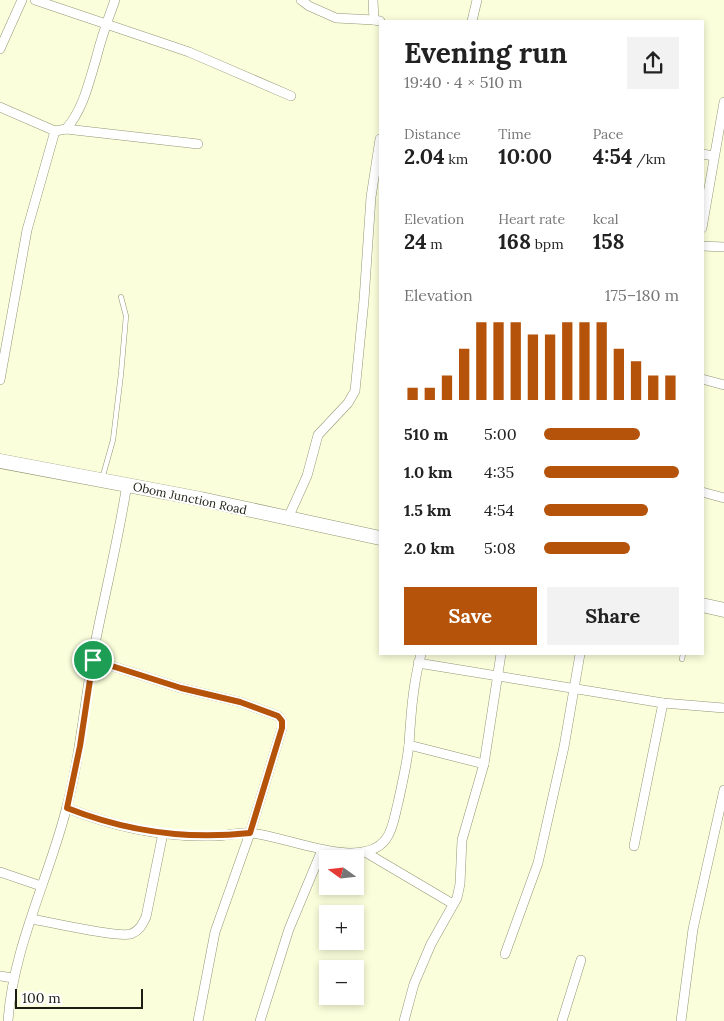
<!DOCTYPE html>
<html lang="en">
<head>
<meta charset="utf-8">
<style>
	body { margin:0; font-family:Lora,serif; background:#f2f2f2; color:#222; height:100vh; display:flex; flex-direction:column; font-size:19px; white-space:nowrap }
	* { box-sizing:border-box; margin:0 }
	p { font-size:16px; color:#767676 }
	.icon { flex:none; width:28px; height:28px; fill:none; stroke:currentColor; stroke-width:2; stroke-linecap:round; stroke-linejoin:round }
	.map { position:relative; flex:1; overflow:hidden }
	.side { position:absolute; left:379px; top:20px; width:325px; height:635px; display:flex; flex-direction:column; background:#fff; border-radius:0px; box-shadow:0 2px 8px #0003 }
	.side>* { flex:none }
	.needle { width:32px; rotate:285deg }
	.fabs { position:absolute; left:319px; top:850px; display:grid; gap:10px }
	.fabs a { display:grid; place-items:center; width:45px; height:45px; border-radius:0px; background:#fff; box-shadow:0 2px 8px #0003; font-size:25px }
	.scale { position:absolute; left:15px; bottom:12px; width:128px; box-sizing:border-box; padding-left:5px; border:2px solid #1d1e11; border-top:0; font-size:14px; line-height:18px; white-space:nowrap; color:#1d1e11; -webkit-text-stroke:4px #fff; paint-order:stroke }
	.pin { position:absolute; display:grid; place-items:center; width:42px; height:42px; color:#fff; margin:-21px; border:2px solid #fff; border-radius:50%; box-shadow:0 1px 5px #0007 }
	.round { display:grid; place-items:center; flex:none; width:52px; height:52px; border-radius:0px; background:#f2f2f2 }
	.head { display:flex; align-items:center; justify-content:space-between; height:85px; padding:0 25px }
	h1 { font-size:28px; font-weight:700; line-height:38px }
	.stats { display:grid; grid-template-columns:repeat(3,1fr); gap:8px; height:85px; padding:5px 25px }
	.stats div { display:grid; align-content:center }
	.stats b { font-size:21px; font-weight:700 }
	.stats small { font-size:14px; font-weight:400 }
	.stats p { font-size:14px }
	.chart { height:140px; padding:10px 25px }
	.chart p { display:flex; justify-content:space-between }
	.chart svg { width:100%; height:90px; margin-top:5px; stroke:#b45309; stroke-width:6 }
	.button { display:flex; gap:10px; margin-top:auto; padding:10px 25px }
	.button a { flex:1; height:58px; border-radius:0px; background:#b45309; color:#fff; font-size:20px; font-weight:700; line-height:58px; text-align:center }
	.button a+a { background:#f2f2f2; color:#222 }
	ul { padding:0 25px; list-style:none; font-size:16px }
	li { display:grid; grid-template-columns:80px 60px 1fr; align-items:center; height:38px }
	li i { height:12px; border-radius:6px; background:#b45309 }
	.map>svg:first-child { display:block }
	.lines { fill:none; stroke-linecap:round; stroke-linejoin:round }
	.service-casing { stroke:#939675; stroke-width:5.5 }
	.minor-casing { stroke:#939675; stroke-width:10 }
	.secondary-casing { stroke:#939675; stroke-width:15 }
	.service { stroke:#fff; stroke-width:4.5 }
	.minor { stroke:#fff; stroke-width:9 }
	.secondary { stroke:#fff; stroke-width:14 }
	.route-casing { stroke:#fff; stroke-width:10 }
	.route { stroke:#b45309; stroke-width:6 }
	.labels { text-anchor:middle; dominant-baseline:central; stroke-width:4; stroke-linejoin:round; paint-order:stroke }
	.street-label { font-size:12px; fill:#1d1e11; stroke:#fff }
</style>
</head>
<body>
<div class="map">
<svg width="724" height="1021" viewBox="0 0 724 1021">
	<rect width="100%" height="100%" fill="#fbfeda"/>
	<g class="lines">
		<defs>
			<g id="service">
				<path d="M102 479 113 440 121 374 126 316 121 297"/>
				<path d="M682 659 683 654"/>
			</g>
			<g id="minor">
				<path d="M35 0 189 52 291 96"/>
				<path d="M301 0 309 6 336 18 374 20"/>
				<path d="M373 0 374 20 380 21"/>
				<path d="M472 21 477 0"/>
				<path d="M0 49 22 0"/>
				<path d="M0 107 55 131 66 129 198 144"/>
				<path d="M66 129C83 110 89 82 96 59 101 39 108 19 115 0"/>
				<path d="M702 154 714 156"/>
				<path d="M702 228 724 102"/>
				<path d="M702 246 724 247"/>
				<path d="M702 379 724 385"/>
				<path d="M0 380 27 230 55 131"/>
				<path d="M702 492 724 498"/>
				<path d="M288 518 307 476 318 435 348 403 355 391 364 300 371 197 380 139"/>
				<path d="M93 660 181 688 240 702 278 716 282 721V728L250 833 215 932 198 1021"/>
				<path d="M418 663 663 703 724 708"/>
				<path d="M409 745 484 764"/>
				<path d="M67 808C112 826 162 837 211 836 224 836 236 833 249 833 283 834 361 873 386 839 393 830 395 814 398 803 402 784 407 764 409 744 411 713 413 684 421 654"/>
				<path d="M634 846 663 703"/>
				<path d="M365 852 453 904"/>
				<path d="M0 872 41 886"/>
				<path d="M32 919C49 922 119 938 131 934 140 930 142 925 146 917L163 833"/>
				<path d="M505 954 538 863 564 747 580 654"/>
				<path d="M0 976 13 978"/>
				<path d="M8 1021C13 948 48 880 66 810 81 754 85 696 96 639 106 589 118 540 126 490L122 483"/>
				<path d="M260 1021 289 929 322 850"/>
				<path d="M404 1021 414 984 431 944 457 898 460 884 462 840 484 764 501 654"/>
				<path d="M562 1021 581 960"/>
				<path d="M681 1021 693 929 724 790"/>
			</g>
			<g id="secondary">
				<path d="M0 461 201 499 380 538"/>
				<path d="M702 605 724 610"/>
			</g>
		</defs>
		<use href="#service" class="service-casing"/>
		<use href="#minor" class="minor-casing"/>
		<use href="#secondary" class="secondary-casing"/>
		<use href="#service" class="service"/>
		<use href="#minor" class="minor"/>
		<use href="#secondary" class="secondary"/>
	</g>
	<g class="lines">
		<defs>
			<path id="route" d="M93 660 181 688 240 702 278 716 282 721V728L250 833C187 840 125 831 67 808L80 746Z"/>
		</defs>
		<use href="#route" class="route-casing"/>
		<use href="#route" class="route"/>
	</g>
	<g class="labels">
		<g class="street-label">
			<text transform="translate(190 498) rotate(12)">Obom Junction Road</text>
		</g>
	</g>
</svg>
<div class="fabs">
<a><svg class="needle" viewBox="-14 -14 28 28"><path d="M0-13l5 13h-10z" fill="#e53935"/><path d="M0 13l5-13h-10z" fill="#767676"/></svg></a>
<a>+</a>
<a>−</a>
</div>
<div class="scale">100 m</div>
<div class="pin" style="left:93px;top:660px;background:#1e9e55"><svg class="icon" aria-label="arrive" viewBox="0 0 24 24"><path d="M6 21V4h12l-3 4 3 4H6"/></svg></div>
<section class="side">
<div class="head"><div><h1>Evening run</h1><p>19:40 · 4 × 510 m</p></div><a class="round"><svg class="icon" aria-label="share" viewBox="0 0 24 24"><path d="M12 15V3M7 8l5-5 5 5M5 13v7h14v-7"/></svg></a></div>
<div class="stats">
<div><p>Distance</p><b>2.04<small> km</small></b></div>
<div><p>Time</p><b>10:00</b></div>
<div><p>Pace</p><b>4:54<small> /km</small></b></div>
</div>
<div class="stats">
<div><p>Elevation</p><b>24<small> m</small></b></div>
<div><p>Heart rate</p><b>168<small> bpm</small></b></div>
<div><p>kcal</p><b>158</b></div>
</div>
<div class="chart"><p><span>Elevation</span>175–180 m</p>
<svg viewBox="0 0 160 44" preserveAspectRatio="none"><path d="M5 44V38M15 44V38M25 44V32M35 44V19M45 44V6M55 44V6M65 44V6M75 44V12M85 44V12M95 44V6M105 44V6M115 44V6M125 44V19M135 44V25M145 44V32M155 44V32"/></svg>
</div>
<ul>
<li><b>510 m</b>5:00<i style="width:71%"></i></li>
<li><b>1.0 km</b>4:35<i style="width:100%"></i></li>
<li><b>1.5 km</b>4:54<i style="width:77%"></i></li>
<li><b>2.0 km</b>5:08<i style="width:64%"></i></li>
</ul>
<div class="button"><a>Save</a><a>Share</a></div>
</section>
</div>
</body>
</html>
